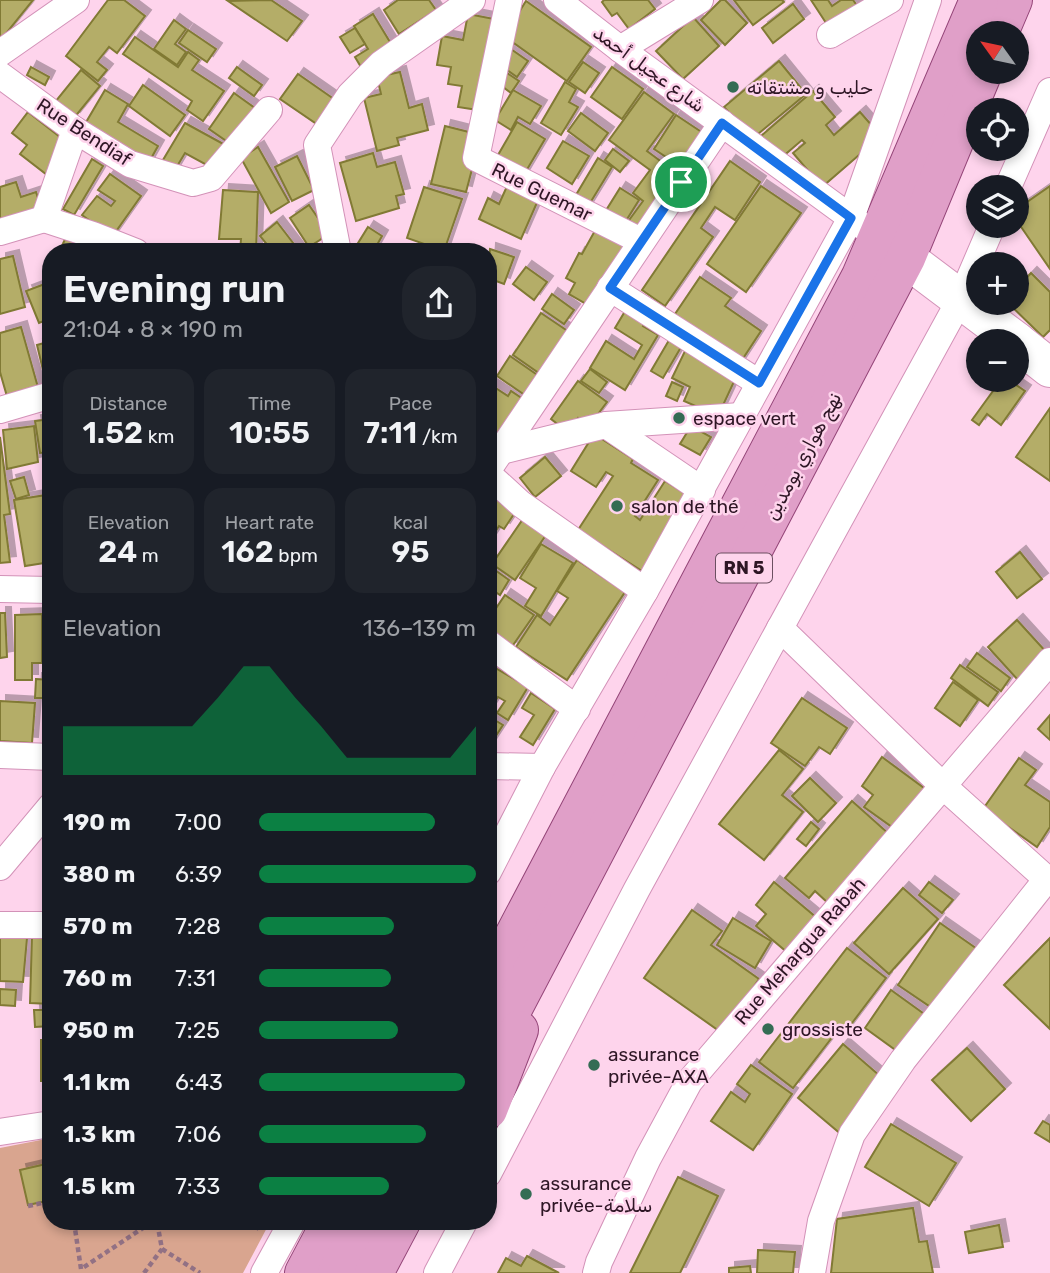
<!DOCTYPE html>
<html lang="en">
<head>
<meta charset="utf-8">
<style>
	body { margin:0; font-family:Rubik,"Noto Sans Arabic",sans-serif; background:#20242c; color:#f1f3f6; height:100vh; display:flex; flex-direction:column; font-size:26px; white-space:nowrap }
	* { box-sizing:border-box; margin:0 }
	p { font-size:23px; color:#9ea1a6 }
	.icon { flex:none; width:38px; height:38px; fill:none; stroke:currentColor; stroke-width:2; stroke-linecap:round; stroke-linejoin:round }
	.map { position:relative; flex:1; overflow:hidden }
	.drawer { position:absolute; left:42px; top:243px; width:455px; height:987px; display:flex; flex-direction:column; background:#171b24; border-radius:28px; box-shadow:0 4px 10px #0003 }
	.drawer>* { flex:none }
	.needle { width:46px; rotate:303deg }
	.fabs { position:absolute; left:966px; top:21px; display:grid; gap:14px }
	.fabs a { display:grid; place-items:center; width:63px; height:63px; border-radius:50%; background:#171b24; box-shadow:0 4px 10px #0003; font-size:35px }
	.pin { position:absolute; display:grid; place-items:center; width:60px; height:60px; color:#fff; margin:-30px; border:4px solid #fff; border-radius:50%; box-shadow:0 2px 7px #0007 }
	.round { display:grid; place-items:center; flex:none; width:74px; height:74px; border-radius:28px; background:#20242c }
	.summary { display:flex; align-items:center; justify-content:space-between; height:119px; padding:0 21px }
	h1 { font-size:38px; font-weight:600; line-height:52px }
	.figures { display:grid; grid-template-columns:repeat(3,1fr); gap:10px; height:119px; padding:7px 21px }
	.figures div { display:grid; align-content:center; border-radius:18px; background:#20242c; text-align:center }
	.figures b { font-size:30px; font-weight:600 }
	.figures small { font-size:19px; font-weight:400 }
	.figures p { font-size:19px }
	.chart { height:196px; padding:14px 21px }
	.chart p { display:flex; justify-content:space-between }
	.chart svg { width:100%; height:126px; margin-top:7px; fill:#0b8043; opacity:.7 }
	ul { padding:0 21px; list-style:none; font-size:23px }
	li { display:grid; grid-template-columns:112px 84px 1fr; align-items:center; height:52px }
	li i { height:18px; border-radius:9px; background:#0b8043 }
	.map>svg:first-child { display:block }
	.green { fill:#d9a58f }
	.building { fill:#b4ad67; stroke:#817a34; stroke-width:2; filter:url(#shadow) }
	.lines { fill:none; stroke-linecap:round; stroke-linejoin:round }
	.street-casing { stroke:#d392b8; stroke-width:28 }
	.secondary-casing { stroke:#d392b8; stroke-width:40 }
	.primary-casing { stroke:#944578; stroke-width:40 }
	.path { stroke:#927184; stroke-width:4.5; stroke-dasharray:5 3.5; stroke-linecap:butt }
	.street { stroke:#fff; stroke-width:26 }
	.secondary { stroke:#fff; stroke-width:38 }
	.primary { stroke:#e09fc8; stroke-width:38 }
	.route-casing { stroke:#fff; stroke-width:14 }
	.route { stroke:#1a73e8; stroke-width:9 }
	.poi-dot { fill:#346c54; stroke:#fed4ec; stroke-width:2.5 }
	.labels { text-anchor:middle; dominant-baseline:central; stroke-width:5; stroke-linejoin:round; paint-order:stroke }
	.shield { fill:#fed4ec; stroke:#6c4f61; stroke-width:2 }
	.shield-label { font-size:18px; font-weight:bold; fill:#2e1625 }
	.street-label { font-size:19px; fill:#2e1625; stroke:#fed4ec }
	.poi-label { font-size:19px; fill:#2e1625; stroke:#fed4ec; text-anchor:start }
</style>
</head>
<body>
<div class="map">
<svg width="1050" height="1273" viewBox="0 0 1050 1273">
	<defs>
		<filter id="shadow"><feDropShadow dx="6" dy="-6" stdDeviation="0" flood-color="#0004"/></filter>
	</defs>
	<rect width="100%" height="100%" fill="#fed4ec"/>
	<path class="green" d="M51 1138V1222H270L243 1273H0V1148Z"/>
	<g class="building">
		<path d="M0 0H33L0 41Z"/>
		<path d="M108 0H124L145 16 117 53 109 47 97 62 107 70 98 81 66 56Z"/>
		<path d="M271 0 302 21 287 41 228 1Z"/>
		<path d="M398 0H429L436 10 399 34 384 10Z"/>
		<path d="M604 0H648L655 9 629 29 617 13 612 16 602 2Z"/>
		<path d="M721 0H725L747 23 725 45 701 20Z"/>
		<path d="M734 0H782L784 2 753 25Z"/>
		<path d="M811 0H828L832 6 841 0H853L858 7 828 26Z"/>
		<path d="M526 1 591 47 567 81 504 36Z"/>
		<path d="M793 4 804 19 773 43 762 28Z"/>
		<path d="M373 14 396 52 364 72 355 57 368 49 354 26Z"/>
		<path d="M468 14 494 19 478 110 458 107 462 86 448 84 451 67 437 65 442 36 463 40Z"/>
		<path d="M693 17 719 46 683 79 656 51Z"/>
		<path d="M174 20 186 29 175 44 186 52 177 65 154 49Z"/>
		<path d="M355 28 365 44 350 53 340 37Z"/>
		<path d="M188 30 216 49 207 62 179 43Z"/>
		<path d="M135 37 178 67 188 52 199 60 192 70 224 91 203 121 187 110 192 101 123 54Z"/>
		<path d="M508 47 528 61 517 77 497 63Z"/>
		<path d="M779 61 806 94 752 139 724 107Z"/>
		<path d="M583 62 599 73 585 93 569 82Z"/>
		<path d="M31 67 49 77 45 85 27 75Z"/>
		<path d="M237 67 262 85 254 96 229 78Z"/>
		<path d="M612 67 643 89 622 119 591 97Z"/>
		<path d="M81 70 100 86 74 118 55 102Z"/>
		<path d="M400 72 409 108 422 104 428 130 397 138 399 145 377 151 364 98 381 94 377 77Z"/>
		<path d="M507 73 519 81 511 93 499 84Z"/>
		<path d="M298 74 341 104 324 129 280 99Z"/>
		<path d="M565 82 576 89 569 102 578 107 561 135 541 123Z"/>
		<path d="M143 85 185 115 170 136 129 106Z"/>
		<path d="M105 90 128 104 118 122 158 146 149 162 85 124Z"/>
		<path d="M513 90 541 106 530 124 518 117 511 130 495 120Z"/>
		<path d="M813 91 835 117 826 125 834 135 860 112 881 136 822 187 793 153 805 143 802 140 781 158 761 136Z"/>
		<path d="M644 92 674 114 647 151 663 163 659 169 680 184 643 234 627 223 643 201 633 193 650 170 609 140Z"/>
		<path d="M234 93 259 111 235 147 209 129Z"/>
		<path d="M28 112 74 148 51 178 20 154 27 145 12 133Z"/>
		<path d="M581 113 608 133 595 151 568 131Z"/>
		<path d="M676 115 709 137 687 171 654 149Z"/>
		<path d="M517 122 545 139 522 178 494 162Z"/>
		<path d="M185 123 227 146 214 169 185 153 173 173 160 165Z"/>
		<path d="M445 126 481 135 466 192 431 184Z"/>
		<path d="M563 141 589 156 572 184 547 168Z"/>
		<path d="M258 147 289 202 271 213 241 158Z"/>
		<path d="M613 149 629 161 620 172 605 160Z"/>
		<path d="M373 153 377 167 395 162 404 194 396 196 399 208 356 221 340 163Z"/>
		<path d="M297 156 314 190 292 201 275 167Z"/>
		<path d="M598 158 612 167 587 208 573 200Z"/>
		<path d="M92 159 103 166 74 215 63 209Z"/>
		<path d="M730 161 760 182 735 220 715 207 701 228 713 237 665 306 642 290Z"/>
		<path d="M110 174 141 196 112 237 82 215 97 196 111 206 115 201 98 190Z"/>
		<path d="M16 182 21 197 36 192 42 210 0 223V187Z"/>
		<path d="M508 184 539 198 521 239 479 219 488 198 499 204Z"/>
		<path d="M761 186 801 213 746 292 707 264Z"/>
		<path d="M1050 186V269L1017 221V209Z"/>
		<path d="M424 187 462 199 444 251 407 238Z"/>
		<path d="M620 188 639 200 624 224 605 212Z"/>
		<path d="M223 190 258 192 256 252H240L241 239H219Z"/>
		<path d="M309 205 329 234 309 247 290 218Z"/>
		<path d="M277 222 300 252H273L260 236Z"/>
		<path d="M368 227 382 236 373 252H362L355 248Z"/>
		<path d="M597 227 629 245 595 309 569 294 575 283 566 278 579 253 582 254Z"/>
		<path d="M67 235 83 243 78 252H59Z"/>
		<path d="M490 249 514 257 504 284 488 278Z"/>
		<path d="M13 256 25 307 0 314V259Z"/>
		<path d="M526 267 547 282 534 300 513 284Z"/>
		<path d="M1031 273 1050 292V330L1043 337 1008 303H1017V288Z"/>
		<path d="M700 277 731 298 725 306 761 331 740 363 673 317Z"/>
		<path d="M50 282 51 318 39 323 26 291Z"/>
		<path d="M552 294 574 310 564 324 542 309Z"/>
		<path d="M627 308 646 320 643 326 658 335 625 390 590 368 606 341 634 359 642 345 615 328Z"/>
		<path d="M541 313 575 336 546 378 513 355Z"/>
		<path d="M21 327 39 391 8 400 0 372V333Z"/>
		<path d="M672 335 684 342 663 378 651 371Z"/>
		<path d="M51 341V390L48 391 37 345Z"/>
		<path d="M686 349 738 373 718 416 684 401 690 387 672 378Z"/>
		<path d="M510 356 546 381 532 400 497 376Z"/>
		<path d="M590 369 607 382 599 393 581 381Z"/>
		<path d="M1001 380H1009L1025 391 1001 425 987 414 979 425 972 420Z"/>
		<path d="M578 381 607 402 589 426 578 418 568 432 551 419Z"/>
		<path d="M672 382 683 387 677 401 666 396Z"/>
		<path d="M488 383 508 396 511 391 529 403 488 459Z"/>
		<path d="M1050 408V481L1016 457Z"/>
		<path d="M51 419V452L40 453 35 421Z"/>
		<path d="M34 426 38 462 7 469 3 430Z"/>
		<path d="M691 426 711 437 700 455 680 444Z"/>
		<path d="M594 434 633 459 631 463 658 480 635 516 640 520 665 481 689 496 642 571 578 530 613 476 606 472 596 487 571 471Z"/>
		<path d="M0 437 10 514 4 515 10 562 0 563Z"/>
		<path d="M545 457 561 476 535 497 520 478Z"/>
		<path d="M24 477 29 495 16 499 10 481Z"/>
		<path d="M46 495 51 521V562L25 566 14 500Z"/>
		<path d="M495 498 516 511 504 529 499 526 488 543V508Z"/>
		<path d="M523 519 546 535 515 580 492 564Z"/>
		<path d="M541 544 573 563 541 616 525 606 536 588 520 578Z"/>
		<path d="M1020 552 1042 579 1017 598 996 572Z"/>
		<path d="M577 560 625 592 567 680 516 647 537 615 550 625 568 598 557 591Z"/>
		<path d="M495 570 509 580 500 595 488 587V579Z"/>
		<path d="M505 595 534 615 511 648 488 632V620Z"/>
		<path d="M47 610 51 611V676L43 675Z"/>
		<path d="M0 613H5L7 657 0 658Z"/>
		<path d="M42 614V663H32V680H15V615Z"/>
		<path d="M1017 620 1048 654 1019 681 988 647Z"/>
		<path d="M977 653 1010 678 1001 691 967 667Z"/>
		<path d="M960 665 998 692 988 706 951 678Z"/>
		<path d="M492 666 528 687 508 720 497 713 505 701 498 697 488 712V673Z"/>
		<path d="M36 679 51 680V698H35Z"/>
		<path d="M953 682 978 700 960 726 935 708Z"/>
		<path d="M531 693 555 709 533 745 520 737 534 715 522 708Z"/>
		<path d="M802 698 847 728 830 754 819 747 805 766 771 743Z"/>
		<path d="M0 701 35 703 32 743 0 741Z"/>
		<path d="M1050 715V740L1038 729Z"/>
		<path d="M488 716 503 725 488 748Z"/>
		<path d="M779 750 803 769 782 795 803 812 764 860 719 824Z"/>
		<path d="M882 757 928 791 899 832 864 807 873 795 862 786Z"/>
		<path d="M1019 758 1036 770 1025 785 1050 802V827L1037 847 983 809Z"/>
		<path d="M810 778 836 803 818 822 792 796Z"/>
		<path d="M852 801 889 834 828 903 815 891 809 898 785 878Z"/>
		<path d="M811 822 819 829 806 846 797 839Z"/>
		<path d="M774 882 817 918 788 953 756 926 766 914 756 905Z"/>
		<path d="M929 882 953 900 942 913 919 895Z"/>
		<path d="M903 888 938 919 889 974 854 943Z"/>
		<path d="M692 910 722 931 711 945 759 979 722 1033 644 978Z"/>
		<path d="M733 918 771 941 755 968 717 945Z"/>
		<path d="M940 923 980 951 938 1012 898 985Z"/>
		<path d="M32 936 51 937V1004L30 1003Z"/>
		<path d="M0 937 27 938 23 982 0 981Z"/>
		<path d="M1050 938V1029L1004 985Z"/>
		<path d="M847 948 886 978 843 1035 837 1031 793 1088 759 1062Z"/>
		<path d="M0 989 16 990 15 1006 0 1005Z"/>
		<path d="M891 990 927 1016 901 1054 865 1028Z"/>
		<path d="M34 1010H51V1026L35 1027Z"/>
		<rect x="41" y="1040" width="10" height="41"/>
		<path d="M843 1044 887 1082 842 1135 798 1098Z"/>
		<path d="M967 1048 1005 1089 971 1121 932 1080Z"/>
		<path d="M751 1065 792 1094 753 1150 711 1121 731 1092 745 1102 750 1094 737 1084Z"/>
		<path d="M1043 1121 1050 1125V1142L1035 1133Z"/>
		<path d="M891 1124 956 1163 929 1206 865 1167Z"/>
		<path d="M46 1164 51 1187V1200L28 1205 20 1170Z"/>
		<path d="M678 1177 718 1196 680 1273H630Z"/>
		<path d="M913 1208 919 1242 927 1241 933 1273H831L837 1219Z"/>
		<path d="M999 1225 1003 1247 969 1253 965 1232Z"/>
		<path d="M758 1250 795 1252 793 1273H757Z"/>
		<path d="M527 1256 559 1273H498L506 1258 521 1266Z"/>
		<path d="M750 1266 751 1273H729V1268Z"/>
	</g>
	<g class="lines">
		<defs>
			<g id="street">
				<path d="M509 0 476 158 641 241"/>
				<path d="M557 0 620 49 865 228"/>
				<path d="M830 35 890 0"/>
				<path d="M620 49 700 0"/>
				<path d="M0 53 76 0"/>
				<path d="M0 75 75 130 130 164 193 183 211 178 269 110"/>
				<path d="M1008 187 1050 91"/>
				<path d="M44 219 93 235 136 252"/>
				<path d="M44 219 75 130"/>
				<path d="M0 232 44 219"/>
				<path d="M338 252 317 145 350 95 381 64 472 0"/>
				<path d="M610 288 759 383"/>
				<path d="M0 410 51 395"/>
				<path d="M606 425 702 490"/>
				<path d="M501 451 606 425 741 416"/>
				<path d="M488 470 722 123"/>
				<path d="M488 474 521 504 645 591"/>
				<path d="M0 589 51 590"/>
				<path d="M780 628 942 785 1050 882"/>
				<path d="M488 643 577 709"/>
				<path d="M0 755 51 757"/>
				<path d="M488 766 542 767"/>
				<path d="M0 867 51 806"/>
				<path d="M488 872 542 767 645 591 851 218 928 0"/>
				<path d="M0 925H51"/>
				<path d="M0 1132 51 1124"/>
				<path d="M488 1174 637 889 961 298 992 226"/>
				<path d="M264 1273 292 1222"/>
				<path d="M437 1273 464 1222"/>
				<path d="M596 1273 599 1262 648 1158 689 1082 1050 661"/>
				<path d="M812 1273 821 1221 852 1134 903 1060 1047 879"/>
			</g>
			<g id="secondary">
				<path d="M879 238 1016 341"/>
				<path d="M1017 342 1050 368"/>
			</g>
			<g id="primary">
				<path d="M999 33 1013 0"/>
				<path d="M488 985 861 276 979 0"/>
				<path d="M488 1056 906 258 983 72"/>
				<path d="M488 1110 519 1030"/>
				<path d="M304 1273 331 1222"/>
				<path d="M337 1273 364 1222"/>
				<path d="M374 1273 401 1222"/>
			</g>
		</defs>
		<use href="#street" class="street-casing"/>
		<use href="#secondary" class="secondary-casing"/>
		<use href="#primary" class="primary-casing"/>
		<g class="path">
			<path d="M28 1206 51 1201"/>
			<path d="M74 1222 81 1269 152 1222"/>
			<path d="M249 1222 259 1229"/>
			<path d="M162 1249 200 1273"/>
			<path d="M144 1273 162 1249 157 1222"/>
		</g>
		<use href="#street" class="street"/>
		<use href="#secondary" class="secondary"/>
		<use href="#primary" class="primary"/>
	</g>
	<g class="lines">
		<defs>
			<path id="route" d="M722 123 851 218 759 383 610 288Z"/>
		</defs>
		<use href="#route" class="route-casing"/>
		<use href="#route" class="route"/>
	</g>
	<g class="poi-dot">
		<circle cx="733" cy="87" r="7"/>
		<circle cx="679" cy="418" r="7"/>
		<circle cx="617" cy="506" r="7"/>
		<circle cx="768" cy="1029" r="7"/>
		<circle cx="594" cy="1065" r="7"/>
		<circle cx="526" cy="1194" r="7"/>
	</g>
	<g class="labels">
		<rect class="shield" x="716" y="553.5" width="56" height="29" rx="5"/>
		<g class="shield-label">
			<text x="744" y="568">RN 5</text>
		</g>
		<g class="street-label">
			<text transform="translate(649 69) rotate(36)">شارع عجيل أحمد</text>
			<text transform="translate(84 132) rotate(33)">Rue Bendiaf</text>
			<text transform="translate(542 192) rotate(26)">Rue Guemar</text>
			<text transform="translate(803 456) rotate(-62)">نهج هواري بومدين</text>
			<text transform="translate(800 951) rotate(-49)">Rue Mehargua Rabah</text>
		</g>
		<g class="poi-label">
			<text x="747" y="87">حليب و مشتقاته</text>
			<text x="693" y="418">espace vert</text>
			<text x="631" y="506">salon de thé</text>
			<text x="782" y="1029">grossiste</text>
			<text x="608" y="1054">assurance<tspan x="608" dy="22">privée-AXA</tspan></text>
			<text x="540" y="1183">assurance<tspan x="540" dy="22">privée-سلامة</tspan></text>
		</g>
	</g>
</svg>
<div class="fabs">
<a><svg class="needle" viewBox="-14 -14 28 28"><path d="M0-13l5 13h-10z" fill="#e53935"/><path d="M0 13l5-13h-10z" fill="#9ea1a6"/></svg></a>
<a><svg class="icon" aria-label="locate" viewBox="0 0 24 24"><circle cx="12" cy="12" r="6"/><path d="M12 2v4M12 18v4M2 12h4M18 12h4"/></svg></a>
<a><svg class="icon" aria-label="layers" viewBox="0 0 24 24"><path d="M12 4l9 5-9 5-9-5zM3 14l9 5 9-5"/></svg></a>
<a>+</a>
<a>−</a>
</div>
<div class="pin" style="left:681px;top:182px;background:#1e9e55"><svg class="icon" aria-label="arrive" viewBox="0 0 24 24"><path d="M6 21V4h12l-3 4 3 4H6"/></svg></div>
<section class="drawer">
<div class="summary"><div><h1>Evening run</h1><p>21:04 · 8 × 190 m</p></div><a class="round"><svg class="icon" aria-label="share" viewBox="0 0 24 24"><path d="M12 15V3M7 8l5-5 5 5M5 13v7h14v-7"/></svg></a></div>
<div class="figures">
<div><p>Distance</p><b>1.52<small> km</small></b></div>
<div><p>Time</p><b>10:55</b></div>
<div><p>Pace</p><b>7:11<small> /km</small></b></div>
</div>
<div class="figures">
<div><p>Elevation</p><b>24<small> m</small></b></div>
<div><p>Heart rate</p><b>162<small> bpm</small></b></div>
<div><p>kcal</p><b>95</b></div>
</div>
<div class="chart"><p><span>Elevation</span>136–139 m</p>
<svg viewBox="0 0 160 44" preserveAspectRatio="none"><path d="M0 44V27L10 27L20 27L30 27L40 27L50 27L60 17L70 6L80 6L90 17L100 27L110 38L120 38L130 38L140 38L150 38L160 27V44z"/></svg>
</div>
<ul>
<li><b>190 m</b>7:00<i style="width:81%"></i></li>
<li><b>380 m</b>6:39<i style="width:100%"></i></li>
<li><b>570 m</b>7:28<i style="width:62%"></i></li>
<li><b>760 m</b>7:31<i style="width:61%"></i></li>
<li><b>950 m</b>7:25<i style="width:64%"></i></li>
<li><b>1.1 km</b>6:43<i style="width:95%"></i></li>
<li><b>1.3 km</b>7:06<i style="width:77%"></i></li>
<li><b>1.5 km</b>7:33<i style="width:60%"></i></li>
</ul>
</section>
</div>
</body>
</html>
